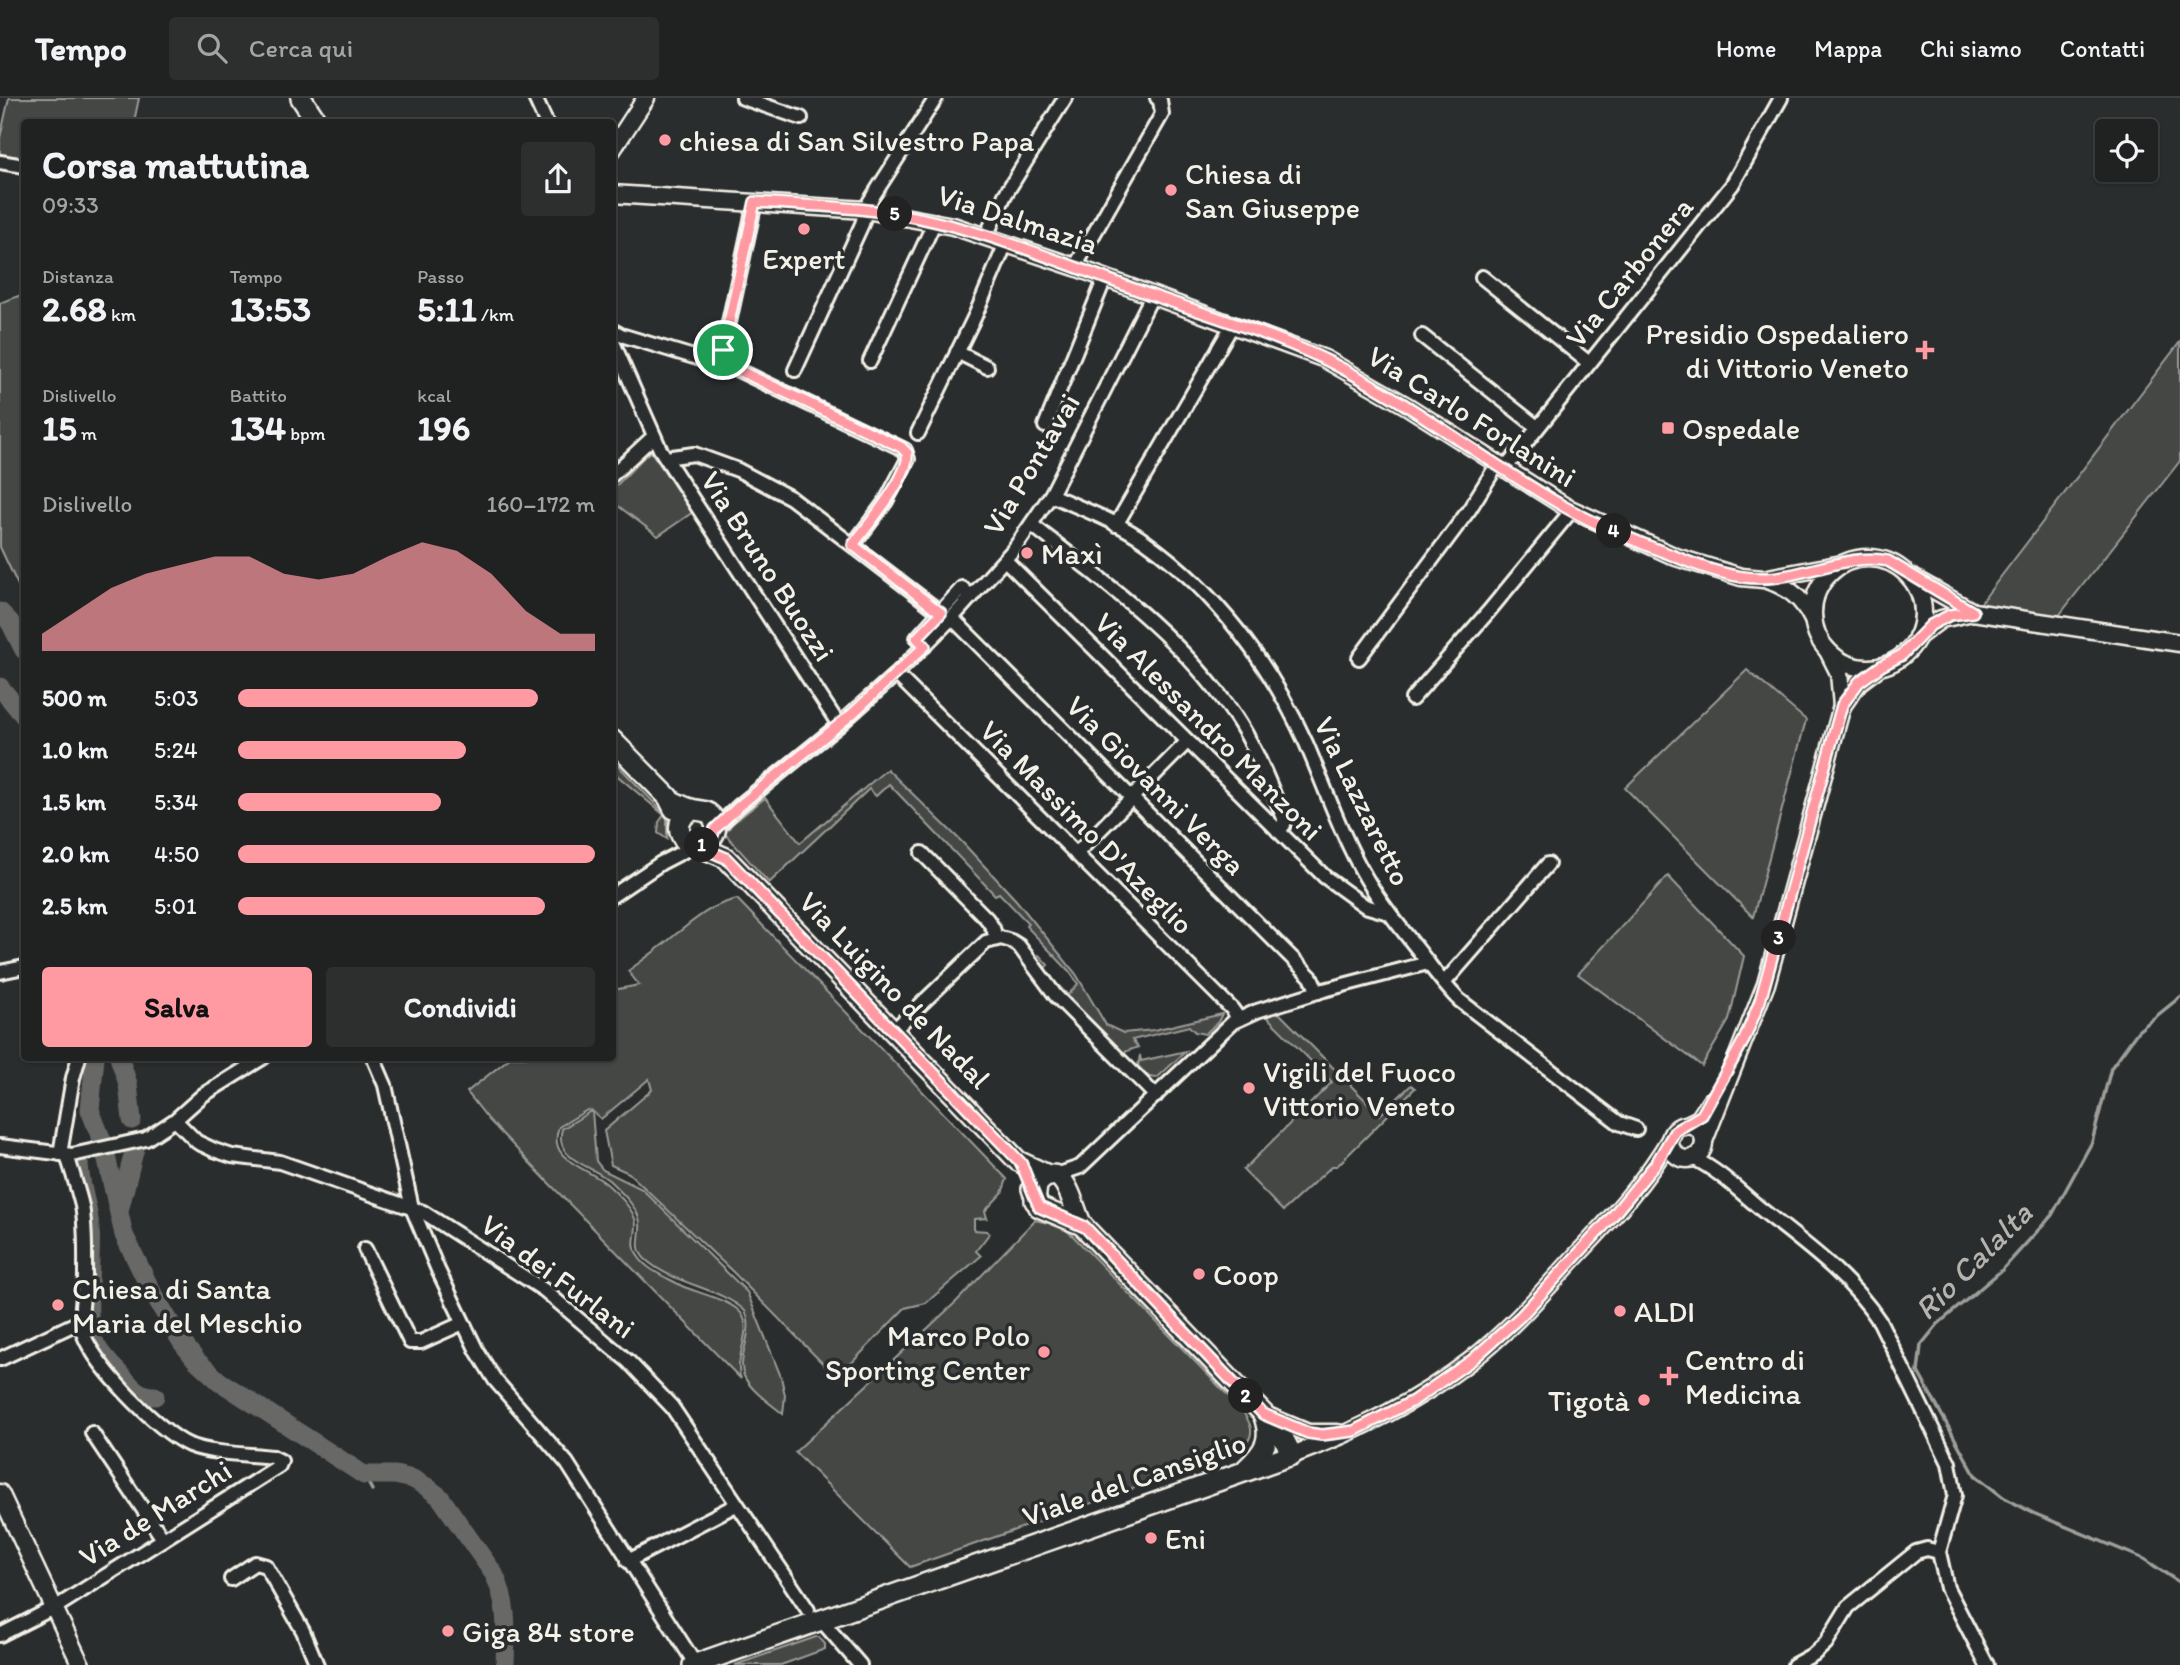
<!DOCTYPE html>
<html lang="it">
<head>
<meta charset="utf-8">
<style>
	body { margin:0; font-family:Itim,sans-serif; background:#2d2f2f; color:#f1f3f6; height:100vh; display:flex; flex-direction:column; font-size:26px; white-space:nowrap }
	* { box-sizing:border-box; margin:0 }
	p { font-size:23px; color:#a2a4a5 }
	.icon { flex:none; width:38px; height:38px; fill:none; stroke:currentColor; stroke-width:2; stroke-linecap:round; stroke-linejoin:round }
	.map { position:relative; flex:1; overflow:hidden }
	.sheet { position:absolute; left:21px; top:21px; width:595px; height:942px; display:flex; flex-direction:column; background:#202222; border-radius:7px; box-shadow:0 2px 5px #0004,0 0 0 2px #3d3f40 }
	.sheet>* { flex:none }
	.buttons { position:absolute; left:2095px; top:21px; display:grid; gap:14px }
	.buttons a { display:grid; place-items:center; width:63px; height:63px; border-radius:7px; background:#202222; box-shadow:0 2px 5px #0004,0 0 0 2px #3d3f40; font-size:35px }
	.pin { position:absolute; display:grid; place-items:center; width:60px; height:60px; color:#fff; margin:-30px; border:4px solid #fff; border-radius:50%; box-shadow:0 2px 7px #0007 }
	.km { position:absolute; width:35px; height:35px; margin:-18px; border-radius:50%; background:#222; color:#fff; font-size:19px; line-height:35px; text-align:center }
	.round { display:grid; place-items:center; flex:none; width:74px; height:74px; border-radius:7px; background:#2d2f2f }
	.summary { display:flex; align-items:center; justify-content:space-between; height:119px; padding:0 21px }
	h1 { font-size:38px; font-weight:800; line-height:52px }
	.figures { display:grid; grid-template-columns:repeat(3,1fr); gap:10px; height:119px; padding:7px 21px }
	.figures div { display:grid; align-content:center }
	.figures b { font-size:35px; font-weight:800 }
	.figures small { font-size:19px; font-weight:400 }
	.figures p { font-size:19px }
	.chart { height:196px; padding:14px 21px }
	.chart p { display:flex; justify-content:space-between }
	.chart svg { width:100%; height:126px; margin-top:7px; fill:#ff9aa2; opacity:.7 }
	.cta { display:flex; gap:14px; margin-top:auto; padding:14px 21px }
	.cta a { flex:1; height:80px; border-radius:7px; background:#ff9aa2; color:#111; font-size:28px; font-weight:800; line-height:80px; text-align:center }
	.cta a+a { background:#2d2f2f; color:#f1f3f6 }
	ul { padding:0 21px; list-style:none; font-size:23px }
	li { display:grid; grid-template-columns:112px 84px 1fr; align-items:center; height:52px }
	li i { height:18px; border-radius:9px; background:#ff9aa2 }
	header { display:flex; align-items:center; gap:42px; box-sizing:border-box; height:98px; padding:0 35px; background:#202222; border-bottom:2px solid #3d3f40 }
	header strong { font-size:33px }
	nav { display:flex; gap:38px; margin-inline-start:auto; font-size:24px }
	.search { width:490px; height:63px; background:#2d2f2f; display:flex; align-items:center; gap:18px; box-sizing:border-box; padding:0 24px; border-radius:7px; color:#a2a4a5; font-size:26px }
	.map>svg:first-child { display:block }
	.green { fill:#444645; stroke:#9c9c96; stroke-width:2 }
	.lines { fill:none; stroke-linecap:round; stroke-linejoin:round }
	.stream { stroke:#9f9f9a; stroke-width:3.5 }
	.river { stroke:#676866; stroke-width:19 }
	.street-casing { stroke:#f4f1e8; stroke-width:18 }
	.secondary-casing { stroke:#f4f1e8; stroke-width:21 }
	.primary-casing { stroke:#f4f1e8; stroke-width:24 }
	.street { stroke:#2a2d2e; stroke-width:12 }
	.secondary { stroke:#2a2d2e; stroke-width:16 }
	.primary { stroke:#2a2d2e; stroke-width:19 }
	.route-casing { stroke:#fff; stroke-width:14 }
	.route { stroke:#ff9aa2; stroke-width:9 }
	.poi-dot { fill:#ff9aa2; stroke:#2a2d2e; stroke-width:2.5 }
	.labels { text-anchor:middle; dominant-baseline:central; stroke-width:7; stroke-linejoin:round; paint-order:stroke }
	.poi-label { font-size:30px; fill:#f4f1e8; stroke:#2a2d2e; text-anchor:start }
	.street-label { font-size:30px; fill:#f4f1e8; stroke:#2a2d2e }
	.water-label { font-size:32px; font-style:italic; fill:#b5b3ae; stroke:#2a2d2e }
</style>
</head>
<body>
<header>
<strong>Tempo</strong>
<div class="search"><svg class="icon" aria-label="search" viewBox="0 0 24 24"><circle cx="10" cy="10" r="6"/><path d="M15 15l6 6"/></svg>Cerca qui</div>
<nav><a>Home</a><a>Mappa</a><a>Chi siamo</a><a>Contatti</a></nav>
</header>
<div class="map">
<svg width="2180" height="1567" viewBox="0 0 2180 1567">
	<rect width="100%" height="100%" fill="#2a2d2e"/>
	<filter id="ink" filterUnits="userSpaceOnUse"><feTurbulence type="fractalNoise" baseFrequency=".0143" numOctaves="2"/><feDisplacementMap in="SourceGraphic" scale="14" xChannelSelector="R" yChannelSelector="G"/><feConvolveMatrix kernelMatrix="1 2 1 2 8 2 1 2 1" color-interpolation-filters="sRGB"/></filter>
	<g filter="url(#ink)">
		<g class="green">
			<path d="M9 0H139L134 24H24V60L0 56V40Z"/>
			<path d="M24 196V500L0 449V205Z"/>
			<path d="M2180 244V363L2057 520 1980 506Z"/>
			<path d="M651 354 693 414 658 438 613 404V391L645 358Z"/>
			<path d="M1747 572 1806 622 1753 819 1625 690Z"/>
			<path d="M612 661 664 715 667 721V741L658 735 659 724 664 717 613 674Z"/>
			<path d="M887 671 962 744 1016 802 1076 876 1106 927 1123 935 1154 932 1222 916 1218 924 1205 936 1195 934 1189 928 1132 942 1138 949 1122 955 1040 868 1036 861 1039 857 1048 867 1043 872 1068 897 1078 886 1069 873 1026 828 1028 825 999 795 995 797 889 686 876 698 869 691 769 785 725 736 732 726 765 700 800 745Z"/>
			<path d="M1668 778 1744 858 1729 922 1702 968 1578 876Z"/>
			<path d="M737 801 1007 1081 1002 1095 985 1113 987 1120 974 1121V1132L987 1133 989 1136 976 1153 981 1158 926 1205 905 1210 837 1280 734 1175 629 1075 611 1067 604 1033 652 992 649 981 601 1021 592 1013 596 1063 603 1072 642 1091 747 1194 781 1279 785 1297 783 1316C771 1306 751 1293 744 1278 736 1259 756 1234 745 1213 720 1189 673 1187 645 1161 632 1148 644 1134 639 1120 635 1107 622 1095 613 1086 597 1068 553 1064 562 1031L591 1013 587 1012 559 1029C545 1064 593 1071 609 1088 619 1097 636 1113 636 1127 636 1138 631 1147 638 1158 646 1172 668 1180 682 1188 697 1195 736 1203 743 1218 752 1235 733 1262 741 1281L548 1084 489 1022 467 994 511 959H612L613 892 639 887 628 873C644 861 661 849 676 836 697 820 711 807 737 801Z"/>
			<path d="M1278 914 1380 1017 1411 987 1415 990 1337 1068H1332L1283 1113 1243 1072 1332 984 1266 918Z"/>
			<path d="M1186 953 1157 980 1149 979 1138 968 1140 957 1141 963Z"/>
			<path d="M1035 1122 1061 1128 1073 1138 1241 1311C1250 1324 1257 1335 1244 1348L1160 1381 910 1469 795 1354 957 1203Z"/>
			<path d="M816 1539H819L825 1546V1551L781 1567H735Z"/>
		</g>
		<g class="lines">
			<g class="stream">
				<path d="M2180 899 2138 933 2111 970 2092 1044 2052 1117 2002 1172 1938 1226 1921 1247 1918 1274 1975 1377 2003 1399 2033 1415 2144 1461 2180 1485"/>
				<path d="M364 1377 372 1392"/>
			</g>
			<g class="river">
				<path d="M0 514 10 524 24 552"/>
				<path d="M0 589 24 618"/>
				<path d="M95 959 90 1012 103 1045 124 1137 151 1192 181 1243 196 1262 219 1283 364 1377H395L413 1381 427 1389 440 1399 494 1476C509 1506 506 1535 505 1567"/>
				<path d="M119 959 128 986 132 1022"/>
				<path d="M79 1060C78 1084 88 1106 90 1129 93 1161 82 1220 96 1247 103 1260 114 1270 124 1280 134 1291 140 1298 155 1298"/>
				<path d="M119 1113 135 1050"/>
			</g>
			<defs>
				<g id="street">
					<path d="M535 0 546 24"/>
					<path d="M743 0 801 20"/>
					<path d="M0 64 24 68"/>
					<path d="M986 138 1005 97 1065 0"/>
					<path d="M1075 169 1162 16 1160 2 1157 0"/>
					<path d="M1482 179 1589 265"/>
					<path d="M612 232 621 237 707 263 717 262 905 352 908 361 886 403 853 447"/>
					<path d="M1422 238 1537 329"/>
					<path d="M612 242 660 351 839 627"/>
					<path d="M957 254 987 269"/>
					<path d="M717 262 723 252 755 104"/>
					<path d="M870 263 935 123"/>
					<path d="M795 272 862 126 868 106 936 0"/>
					<path d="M1045 328 1105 180"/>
					<path d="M918 335 975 218 1006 145"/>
					<path d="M668 362 672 359 694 356 738 372 791 400 941 515"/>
					<path d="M1504 372 1732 87 1781 0"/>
					<path d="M612 377 654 338"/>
					<path d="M1051 397C1082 411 1117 423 1146 444 1216 494 1270 566 1306 645 1325 689 1342 739 1366 780 1381 806 1400 829 1419 853 1432 870 1444 887 1459 902L1619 1025 1636 1031"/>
					<path d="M1032 427C1105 484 1182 540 1235 618 1256 649 1269 685 1284 720V727L1278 733"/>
					<path d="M1116 427 1233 226"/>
					<path d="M1005 462 1325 779 1365 808 1389 815"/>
					<path d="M952 520 1311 879 1318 894"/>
					<path d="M925 548 917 540 962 490 972 499"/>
					<path d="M1359 560 1469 412 1497 367"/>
					<path d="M896 576 1232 911 1239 921"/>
					<path d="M1412 601 1489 513 1572 412"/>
					<path d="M715 731 739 708 839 627 896 576 952 520 1014 451 1051 397 1152 198"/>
					<path d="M922 755 987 821 993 830 996 840"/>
					<path d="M1076 756 1187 644"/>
					<path d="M612 798 661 765 694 748"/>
					<path d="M0 874 24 869"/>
					<path d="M1444 885 1548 766"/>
					<path d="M894 932 986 844 1001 840 1011 843 1019 848 1056 898 1156 998"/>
					<path d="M373 959 385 987 412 1110 438 1172 477 1253 495 1282 567 1365 696 1567"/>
					<path d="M175 1022 197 1044 214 1052 232 1058 280 1064 423 1114 544 1192 629 1264 672 1309 808 1512"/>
					<path d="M0 1048 72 1057 146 1041 175 1022 203 997 264 959"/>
					<path d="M60 1056 73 980 79 959"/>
					<path d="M1693 1060C1720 1073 1740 1094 1762 1112 1805 1146 1850 1178 1880 1224L1949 1365 1955 1397 1939 1454 1947 1490 1987 1567"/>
					<path d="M1053 1078 1080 1069 1233 924 1257 913 1324 892 1428 865"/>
					<path d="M365 1151 410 1244H421L463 1225"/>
					<path d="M0 1261 81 1223"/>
					<path d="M92 1335 163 1441"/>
					<path d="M628 1463 736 1407"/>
					<path d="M231 1481 255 1465 266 1468 303 1533 317 1567"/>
					<path d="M821 1522 860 1567"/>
					<path d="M0 1537 61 1506 279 1368 281 1363 273 1359C248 1356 212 1356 189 1347 159 1334 89 1263 82 1231 79 1214 85 1194 85 1177 85 1155 86 1130 82 1108 78 1091 72 1074 67 1057"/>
					<path d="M1794 1567 1814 1556 1826 1545 1848 1509 1916 1454 1927 1451 1939 1454"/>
				</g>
				<g id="secondary">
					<path d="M612 52 646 0"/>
					<path d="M612 96 866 112 953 128 1075 169 1325 261 1407 308 1566 409 1676 459 1741 479 1763 481 1842 466"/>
					<circle cx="1868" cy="515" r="55"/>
					<path d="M1911 479 1973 514 2180 545"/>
					<path d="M1765 481C1789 489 1802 500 1813 522"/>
					<path d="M1917 539 1941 521 1973 514"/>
					<path d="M1842 608 1859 584 1879 569"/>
					<circle cx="1687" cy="1044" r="17"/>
					<path d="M1685 1028 1699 1021 1711 1003"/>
					<path d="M1704 1043 1766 886 1842 608 1839 575 1828 553"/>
					<path d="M1270 1319 1308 1335H1338"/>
					<path d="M1292 1357C1356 1334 1415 1305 1470 1263 1509 1233 1542 1195 1576 1158 1611 1121 1647 1082 1672 1038"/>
					<path d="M0 1395 81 1567"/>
				</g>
				<g id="primary">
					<path d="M301 0 317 24"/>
					<path d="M612 642 668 699 674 711"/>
					<path d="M670 702C677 705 683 709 691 711 697 713 703 712 708 715 727 729 707 757 685 743 675 731 679 717 694 712"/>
					<path d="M698 748 726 760 1018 1063 1050 1078"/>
					<path d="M1032 1091 1039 1109 1082 1127"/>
					<path d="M1246 1371C1265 1353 1273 1341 1263 1316"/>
					<path d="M693 1567 1292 1357 1279 1332 1082 1127C1073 1112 1065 1054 1037 1087L1035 1103"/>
				</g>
			</defs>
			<use href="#street" class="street-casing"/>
			<use href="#secondary" class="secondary-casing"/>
			<use href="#primary" class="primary-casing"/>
			<use href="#street" class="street"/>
			<use href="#secondary" class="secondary"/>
			<use href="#primary" class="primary"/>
		</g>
	</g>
	<g class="lines" filter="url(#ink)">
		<defs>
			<path id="route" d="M755 104C816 108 878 109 937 124 1012 142 1084 174 1157 199 1220 221 1286 240 1345 272 1421 312 1488 365 1563 408 1597 427 1637 444 1674 458 1700 469 1734 481 1762 480 1804 480 1849 454 1888 463L1973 514 1950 517 1931 527 1902 557 1881 568 1859 584 1842 607 1760 903 1744 942 1702 1017 1675 1033 1657 1064 1611 1120 1521 1218 1472 1262 1413 1303 1354 1333 1322 1337 1308 1335 1263 1316 1085 1129 1039 1109 1021 1065 726 760 698 748 711 742 715 731 739 708 851 617 925 548 917 540 941 515 853 447C867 428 911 377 907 355L901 349 717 262 723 252Z"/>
		</defs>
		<use href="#route" class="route-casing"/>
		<use href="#route" class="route"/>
	</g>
	<g class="poi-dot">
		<circle cx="665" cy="42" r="7"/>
		<circle cx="1171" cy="92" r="7"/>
		<circle cx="804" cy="131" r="7"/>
		<path d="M1921.5 241.5h7v7h7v7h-7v7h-7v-7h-7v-7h7z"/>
		<rect x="1661" y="323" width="14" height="14" rx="3.5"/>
		<circle cx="1027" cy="455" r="7"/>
		<circle cx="1249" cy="990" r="7"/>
		<circle cx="1199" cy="1176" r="7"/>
		<circle cx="58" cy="1207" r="7"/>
		<circle cx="1620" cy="1213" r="7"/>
		<circle cx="1044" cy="1254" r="7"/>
		<path d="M1665.5 1267.5h7v7h7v7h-7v7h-7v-7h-7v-7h7z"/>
		<circle cx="1644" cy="1302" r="7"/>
		<circle cx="1151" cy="1440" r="7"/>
		<circle cx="448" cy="1533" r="7"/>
	</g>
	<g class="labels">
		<g class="poi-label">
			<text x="679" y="42">chiesa di San Silvestro Papa</text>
			<text x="1185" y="75">Chiesa di<tspan x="1185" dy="34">San Giuseppe</tspan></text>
			<text x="804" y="160" text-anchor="middle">Expert</text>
			<text x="1909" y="235" text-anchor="end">Presidio Ospedaliero<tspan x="1909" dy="34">di Vittorio Veneto</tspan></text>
			<text x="1682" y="330">Ospedale</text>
			<text x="1041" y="455">Maxì</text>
			<text x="1263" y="973">Vigili del Fuoco<tspan x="1263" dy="34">Vittorio Veneto</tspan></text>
			<text x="1213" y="1176">Coop</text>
			<text x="72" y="1190">Chiesa di Santa<tspan x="72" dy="34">Maria del Meschio</tspan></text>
			<text x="1634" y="1213">ALDI</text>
			<text x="1030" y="1237" text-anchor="end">Marco Polo<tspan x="1030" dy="34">Sporting Center</tspan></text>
			<text x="1685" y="1261">Centro di<tspan x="1685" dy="34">Medicina</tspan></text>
			<text x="1630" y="1302" text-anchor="end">Tigotà</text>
			<text x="1165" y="1440">Eni</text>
			<text x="462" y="1533">Giga 84 store</text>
		</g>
		<g class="street-label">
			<text transform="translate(1018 121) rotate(18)">Via Dalmazia</text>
			<text transform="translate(1629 174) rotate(-51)">Via Carbonera</text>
			<text transform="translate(1472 318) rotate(32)">Via Carlo Forlanini</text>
			<text transform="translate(1031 366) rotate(-59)">Via Pontavai</text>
			<text transform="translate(768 468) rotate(57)">Via Bruno Buozzi</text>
			<text transform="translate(1209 628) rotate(45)">Via Alessandro Manzoni</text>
			<text transform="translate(1156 687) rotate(45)">Via Giovanni Verga</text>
			<text transform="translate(1363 703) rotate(64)">Via Lazzaretto</text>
			<text transform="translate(1087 729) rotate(45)">Via Massimo D'Azeglio</text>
			<text transform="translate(895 892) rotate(46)">Via Luigino de Nadal</text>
			<text transform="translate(558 1178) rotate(37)">Via dei Furlani</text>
			<text transform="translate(1134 1381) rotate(-19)">Viale del Cansiglio</text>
			<text transform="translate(155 1415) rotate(-32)">Via de Marchi</text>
		</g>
		<g class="water-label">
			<text transform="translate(1973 1163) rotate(-45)">Rio Calalta</text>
		</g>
	</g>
</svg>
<div class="buttons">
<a><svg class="icon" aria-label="locate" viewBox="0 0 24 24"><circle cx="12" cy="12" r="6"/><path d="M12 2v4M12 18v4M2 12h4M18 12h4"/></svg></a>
</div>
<div class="pin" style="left:723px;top:252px;background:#1e9e55"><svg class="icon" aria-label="arrive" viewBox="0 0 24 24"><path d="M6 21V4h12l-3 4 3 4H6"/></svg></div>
<b class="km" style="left:702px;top:747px">1</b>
<b class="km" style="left:1246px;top:1298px">2</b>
<b class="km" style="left:1779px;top:840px">3</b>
<b class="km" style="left:1614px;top:433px">4</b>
<b class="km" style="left:895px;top:116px">5</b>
<section class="sheet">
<div class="summary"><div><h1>Corsa mattutina</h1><p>09:33</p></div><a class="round"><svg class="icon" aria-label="share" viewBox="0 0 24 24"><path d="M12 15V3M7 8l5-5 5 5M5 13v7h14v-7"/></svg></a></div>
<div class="figures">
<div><p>Distanza</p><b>2.68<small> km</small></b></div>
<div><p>Tempo</p><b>13:53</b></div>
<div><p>Passo</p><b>5:11<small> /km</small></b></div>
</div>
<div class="figures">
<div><p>Dislivello</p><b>15<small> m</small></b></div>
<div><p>Battito</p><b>134<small> bpm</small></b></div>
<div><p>kcal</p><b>196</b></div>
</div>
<div class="chart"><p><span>Dislivello</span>160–172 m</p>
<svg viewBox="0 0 160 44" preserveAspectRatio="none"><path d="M0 44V38L10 30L20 22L30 17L40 14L50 11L60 11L70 17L80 19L90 17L100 11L110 6L120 9L130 17L140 30L150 38L160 38V44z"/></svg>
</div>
<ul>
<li><b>500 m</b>5:03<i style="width:84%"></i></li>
<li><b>1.0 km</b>5:24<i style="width:64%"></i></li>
<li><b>1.5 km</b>5:34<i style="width:57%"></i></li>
<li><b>2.0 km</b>4:50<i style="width:100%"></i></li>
<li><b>2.5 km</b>5:01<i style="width:86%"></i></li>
</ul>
<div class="cta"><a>Salva</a><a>Condividi</a></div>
</section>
</div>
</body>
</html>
